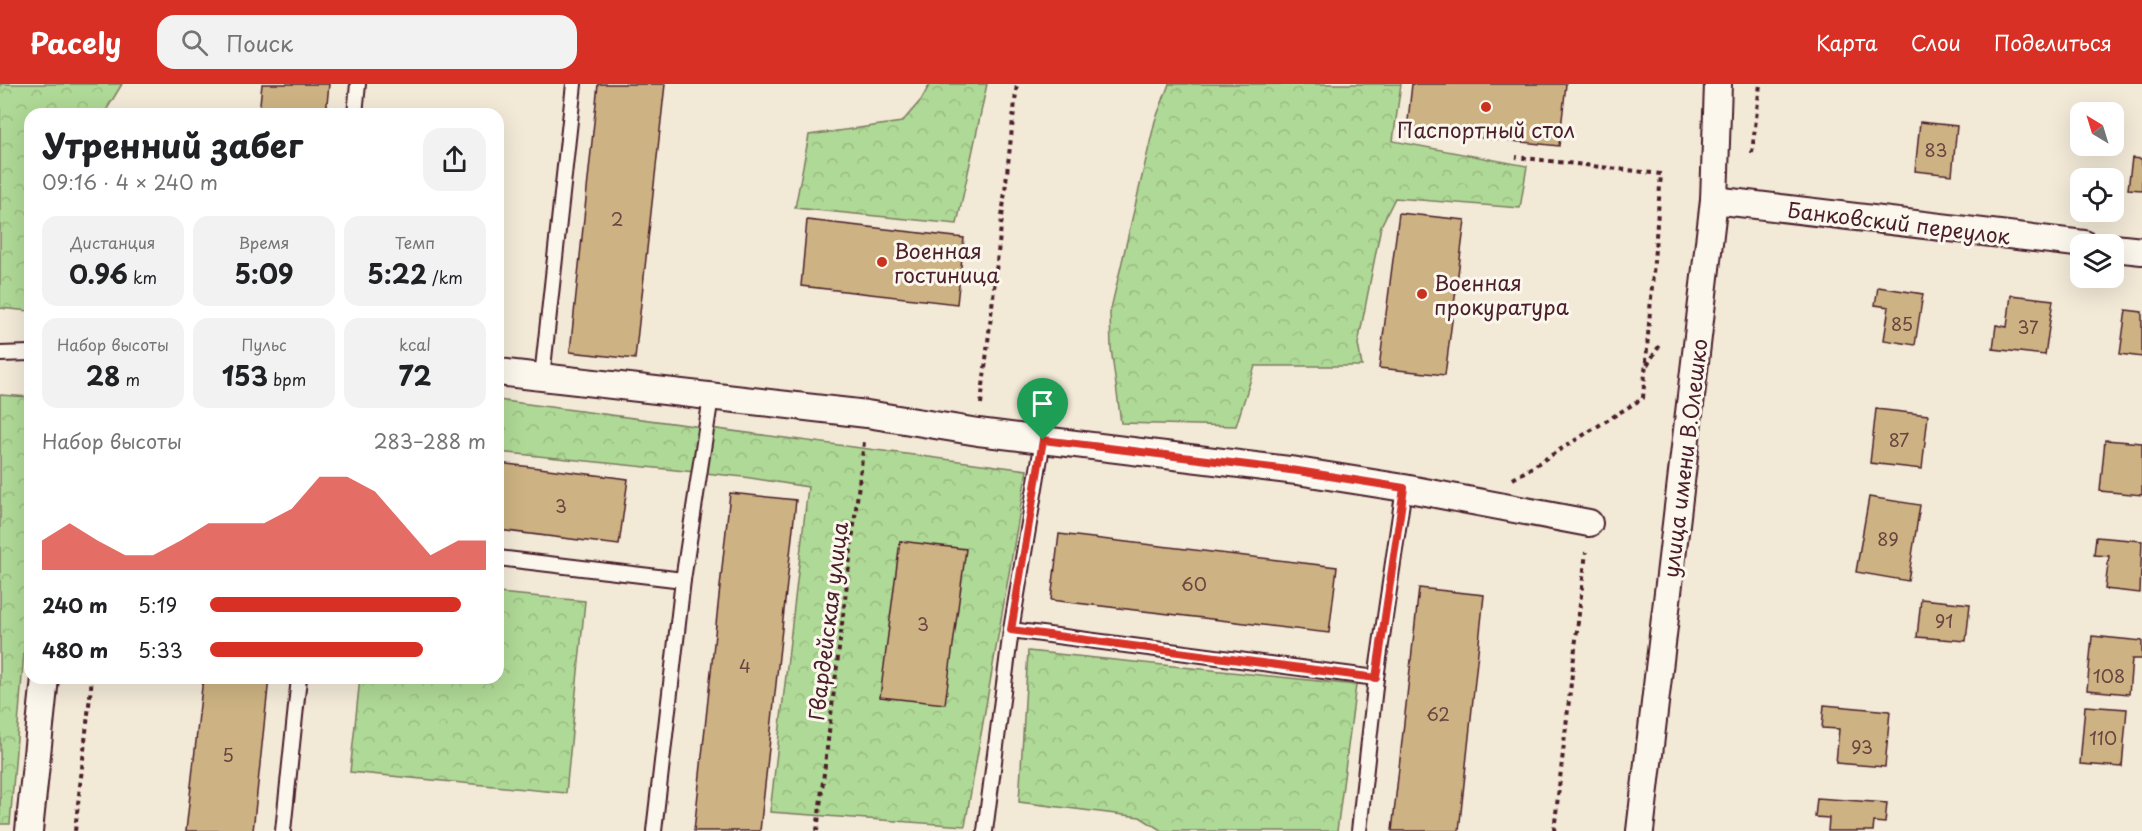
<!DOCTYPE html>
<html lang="ru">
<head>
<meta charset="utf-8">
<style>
	body { margin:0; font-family:"Playpen Sans",sans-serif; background:#f2f2f2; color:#202124; height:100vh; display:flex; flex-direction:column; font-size:22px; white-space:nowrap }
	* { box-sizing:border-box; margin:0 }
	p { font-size:20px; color:#757577 }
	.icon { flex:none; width:33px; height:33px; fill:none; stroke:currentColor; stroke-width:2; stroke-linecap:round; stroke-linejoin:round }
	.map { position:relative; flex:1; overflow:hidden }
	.sheet { position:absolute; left:24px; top:24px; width:480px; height:576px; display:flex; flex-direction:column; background:#fff; border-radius:18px; box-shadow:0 6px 24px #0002 }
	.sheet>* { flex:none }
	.needle { width:39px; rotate:322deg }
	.buttons { position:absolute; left:2070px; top:18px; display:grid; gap:12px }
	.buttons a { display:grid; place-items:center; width:54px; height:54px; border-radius:12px; background:#fff; box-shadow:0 6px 24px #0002; font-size:30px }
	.pin { position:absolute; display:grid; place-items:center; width:51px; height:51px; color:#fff; margin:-62px -26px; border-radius:50% 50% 50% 0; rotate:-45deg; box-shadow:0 0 6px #0007 }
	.pin .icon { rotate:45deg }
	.round { display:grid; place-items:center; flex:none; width:63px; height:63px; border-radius:18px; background:#f2f2f2 }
	.summary { display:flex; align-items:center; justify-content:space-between; height:102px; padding:0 18px }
	h1 { font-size:33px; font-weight:700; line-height:45px }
	.figures { display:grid; grid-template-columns:repeat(3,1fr); gap:9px; height:102px; padding:6px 18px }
	.figures div { display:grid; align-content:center; border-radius:15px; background:#f2f2f2; text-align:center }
	.figures b { font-size:26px; font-weight:700 }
	.figures small { font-size:16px; font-weight:400 }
	.figures p { font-size:16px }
	.chart { height:168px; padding:12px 18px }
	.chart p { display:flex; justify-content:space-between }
	.chart svg { width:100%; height:108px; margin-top:6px; fill:#d93025; opacity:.7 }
	ul { padding:0 18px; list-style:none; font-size:20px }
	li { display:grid; grid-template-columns:96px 72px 1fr; align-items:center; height:45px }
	li i { height:15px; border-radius:8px; background:#d93025 }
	header { display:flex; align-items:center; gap:36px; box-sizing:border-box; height:84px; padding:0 30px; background:#d93025; color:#fff }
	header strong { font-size:28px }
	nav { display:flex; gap:33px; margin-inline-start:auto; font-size:21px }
	.search { width:420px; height:54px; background:#f2f2f2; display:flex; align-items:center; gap:15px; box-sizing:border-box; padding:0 21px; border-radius:18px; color:#757577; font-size:22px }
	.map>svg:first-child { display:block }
	.forest { fill:url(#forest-crowns); stroke:#7c7c60; stroke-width:1.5 }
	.building { fill:#cdb383; stroke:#4a1f2b; stroke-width:1.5 }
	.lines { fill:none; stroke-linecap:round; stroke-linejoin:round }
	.lane-casing { stroke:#4a1f2b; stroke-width:18 }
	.street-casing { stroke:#4a1f2b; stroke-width:30 }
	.path { stroke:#4a1f2b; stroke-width:4; stroke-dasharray:4.5 4.5; stroke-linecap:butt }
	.lane { stroke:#fbf7ec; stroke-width:14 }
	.street { stroke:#fbf7ec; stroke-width:26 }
	.route-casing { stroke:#fff; stroke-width:12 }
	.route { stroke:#d93025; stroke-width:8 }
	.poi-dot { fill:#c8321e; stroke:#fbf7ec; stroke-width:2 }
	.labels { text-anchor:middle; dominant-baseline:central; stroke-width:6; stroke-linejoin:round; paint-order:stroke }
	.number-label { font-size:18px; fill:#6b4441 }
	.poi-label { font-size:21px; fill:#4a1f2b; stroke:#fbf7ec; text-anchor:start }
	.street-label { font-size:21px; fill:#4a1f2b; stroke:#fbf7ec }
</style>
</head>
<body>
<header>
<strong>Pacely</strong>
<div class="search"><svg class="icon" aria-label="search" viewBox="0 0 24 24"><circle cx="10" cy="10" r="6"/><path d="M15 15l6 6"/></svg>Поиск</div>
<nav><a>Карта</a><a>Слои</a><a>Поделиться</a></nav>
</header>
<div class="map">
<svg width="2142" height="747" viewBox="0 0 2142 747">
	<defs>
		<pattern id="forest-crowns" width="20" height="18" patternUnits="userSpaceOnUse" patternTransform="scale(1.5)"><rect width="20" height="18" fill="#afd996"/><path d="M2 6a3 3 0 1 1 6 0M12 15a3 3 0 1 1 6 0" fill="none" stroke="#98ba81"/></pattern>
	</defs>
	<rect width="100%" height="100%" fill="#f2e9d7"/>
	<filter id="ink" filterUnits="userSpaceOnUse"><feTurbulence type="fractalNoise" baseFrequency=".0167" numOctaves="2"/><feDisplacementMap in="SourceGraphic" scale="12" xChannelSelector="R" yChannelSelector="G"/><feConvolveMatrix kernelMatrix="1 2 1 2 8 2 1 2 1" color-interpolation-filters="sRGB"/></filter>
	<g filter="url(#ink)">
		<g class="forest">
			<path d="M0 0H122L104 30H30V227L0 224Z"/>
			<path d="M930 0H987L957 140 795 124 809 51 902 38 921 16Z"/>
			<path d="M1169 0H1401L1393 57 1527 82 1520 124 1395 114 1381 142 1358 260 1362 282H1255L1236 342 1121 339 1111 264 1110 229 1155 37Z"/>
			<path d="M0 311 30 313V494L10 740H0Z"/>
			<path d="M498 316 1027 386 965 742 770 728 808 403 744 393 498 368Z"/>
			<path d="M498 509 585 517 566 709 350 688 360 594H498Z"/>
			<path d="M1028 567 1356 601 1337 747H1162L1140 733 1019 718Z"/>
		</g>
		<g class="building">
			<path d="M262 0H329L326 30H259Z"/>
			<path d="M598 0H665L635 275 570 268Z"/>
			<path d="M1412 0H1566L1559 62 1407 46Z"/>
			<path d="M1920 38 1957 42 1952 91 1915 87Z"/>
			<path d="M2132 74 2142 75V106L2128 105Z"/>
			<path d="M1399 129 1465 136 1445 291 1379 284Z"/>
			<path d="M807 136 964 154 957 220 801 202Z"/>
			<path d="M1878 203 1923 210 1915 261 1884 256 1889 223 1875 221Z"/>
			<path d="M2011 211 2053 216 2045 271 1993 265 1996 241 2007 243Z"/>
			<path d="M2126 226 2142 228V273L2120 270Z"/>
			<path d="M1876 325 1928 331 1922 385 1870 379Z"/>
			<path d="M2105 356 2142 359V411L2100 407Z"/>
			<path d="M498 379 628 395 619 461 498 446Z"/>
			<path d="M730 409 796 416 760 747H694Z"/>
			<path d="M1869 413 1920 421 1908 497 1856 488Z"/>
			<path d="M1059 450 1337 483 1329 549 1051 516Z"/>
			<path d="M2096 453 2142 457 2140 509 2105 505 2109 472 2094 471Z"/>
			<path d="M900 457 966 465 945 620 880 613Z"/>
			<path d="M1419 504 1484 511 1459 747H1392Z"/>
			<path d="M1921 515 1970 520 1966 557 1917 553Z"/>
			<path d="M2092 552 2142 557V575H2132L2129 610 2087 606Z"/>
			<path d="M203 594H269L253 747H186Z"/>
			<path d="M1824 621 1890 627 1885 683 1836 679 1839 645 1822 644Z"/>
			<path d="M2085 622 2127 625 2122 683 2080 680Z"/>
			<path d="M1817 714 1887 719 1885 739 1874 738 1873 747H1828L1829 734 1815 733Z"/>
		</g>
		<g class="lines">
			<defs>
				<g id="lane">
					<path d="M355 30 358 0"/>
					<path d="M0 270 30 269"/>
					<path d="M542 293 574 0"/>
					<path d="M498 474 683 496"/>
					<path d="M1011 546 1376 594"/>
					<path d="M283 747 299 594"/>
					<path d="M654 747 683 496 711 313"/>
					<path d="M985 747 1011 546 1043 356"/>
					<path d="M1359 747 1376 594 1404 404"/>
				</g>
				<g id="street">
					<path d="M1714 116 2084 160"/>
					<path d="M2114 164 2142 167"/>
					<path d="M498 288 867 330 978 348 1297 387 1404 404 1589 439"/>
					<path d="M29 747 45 594"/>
					<path d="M1640 747 1714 116 1718 0"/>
				</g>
			</defs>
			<use href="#lane" class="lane-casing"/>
			<use href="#street" class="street-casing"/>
			<g class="path">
				<path d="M1752 69 1760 0"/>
				<path d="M1647 281 1660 261"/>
				<path d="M981 320 1017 0"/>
				<path d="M1513 395 1643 314 1661 90 1516 73"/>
				<path d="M75 747 92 594"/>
				<path d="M817 747 864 358"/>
				<path d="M1554 747 1586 468"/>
			</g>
			<use href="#lane" class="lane"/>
			<use href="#street" class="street"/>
		</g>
	</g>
	<g class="lines" filter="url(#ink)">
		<defs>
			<path id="route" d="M1043 356 1298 387 1404 404 1376 594 1011 546Z"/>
		</defs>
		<use href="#route" class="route-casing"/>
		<use href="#route" class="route"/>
	</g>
	<g class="poi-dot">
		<circle cx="1486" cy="23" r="6"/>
		<circle cx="882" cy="178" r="6"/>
		<circle cx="1422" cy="210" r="6"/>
	</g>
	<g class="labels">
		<g class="number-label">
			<text x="1936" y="65">83</text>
			<text x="617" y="134">2</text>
			<text x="1902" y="239">85</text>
			<text x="2028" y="242">37</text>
			<text x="1899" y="355">87</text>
			<text x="561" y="421">3</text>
			<text x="1888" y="454">89</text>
			<text x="1194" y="499">60</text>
			<text x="1944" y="536">91</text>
			<text x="923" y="539">3</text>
			<text x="745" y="581">4</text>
			<text x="2109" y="591">108</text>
			<text x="1438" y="629">62</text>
			<text x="2103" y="653">110</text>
			<text x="1862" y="662">93</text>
			<text x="228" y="670">5</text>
		</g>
		<g class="poi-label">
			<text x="1486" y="45" text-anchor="middle">Паспортный стол</text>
			<text x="894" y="166">Военная<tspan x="894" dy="24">гостиница</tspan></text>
			<text x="1434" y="198">Военная<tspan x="1434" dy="24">прокуратура</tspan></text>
		</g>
		<g class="street-label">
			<text transform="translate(1899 138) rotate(7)">Банковский переулок</text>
			<text transform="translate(1684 374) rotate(-83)">улица имени В.Олешко</text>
			<text transform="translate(827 537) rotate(-83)">Гвардейская улица</text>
		</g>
	</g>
</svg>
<div class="buttons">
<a><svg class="needle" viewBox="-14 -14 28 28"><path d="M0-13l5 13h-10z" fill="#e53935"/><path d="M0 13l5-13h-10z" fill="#757577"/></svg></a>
<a><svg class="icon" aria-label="locate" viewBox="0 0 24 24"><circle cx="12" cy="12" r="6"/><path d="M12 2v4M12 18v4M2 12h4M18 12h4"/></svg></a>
<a><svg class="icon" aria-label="layers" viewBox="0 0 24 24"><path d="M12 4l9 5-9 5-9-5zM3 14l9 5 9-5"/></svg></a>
</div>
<div class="pin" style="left:1043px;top:356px;background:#1e9e55"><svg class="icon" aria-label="arrive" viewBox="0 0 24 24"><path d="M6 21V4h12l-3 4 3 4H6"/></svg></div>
<section class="sheet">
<div class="summary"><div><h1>Утренний забег</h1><p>09:16 · 4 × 240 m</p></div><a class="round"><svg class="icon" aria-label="share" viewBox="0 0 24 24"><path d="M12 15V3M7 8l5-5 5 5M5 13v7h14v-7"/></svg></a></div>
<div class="figures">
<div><p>Дистанция</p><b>0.96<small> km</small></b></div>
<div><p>Время</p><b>5:09</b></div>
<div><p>Темп</p><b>5:22<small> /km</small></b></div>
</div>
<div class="figures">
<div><p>Набор высоты</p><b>28<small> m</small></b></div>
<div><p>Пульс</p><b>153<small> bpm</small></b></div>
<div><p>kcal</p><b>72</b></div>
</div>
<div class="chart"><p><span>Набор высоты</span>283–288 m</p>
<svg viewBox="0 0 160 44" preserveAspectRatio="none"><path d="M0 44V32L10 25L20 32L30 38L40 38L50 32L60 25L70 25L80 25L90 19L100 6L110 6L120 12L130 25L140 38L150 32L160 32V44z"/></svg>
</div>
<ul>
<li><b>240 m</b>5:19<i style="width:91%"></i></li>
<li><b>480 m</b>5:33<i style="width:77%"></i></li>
</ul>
</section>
</div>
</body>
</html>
